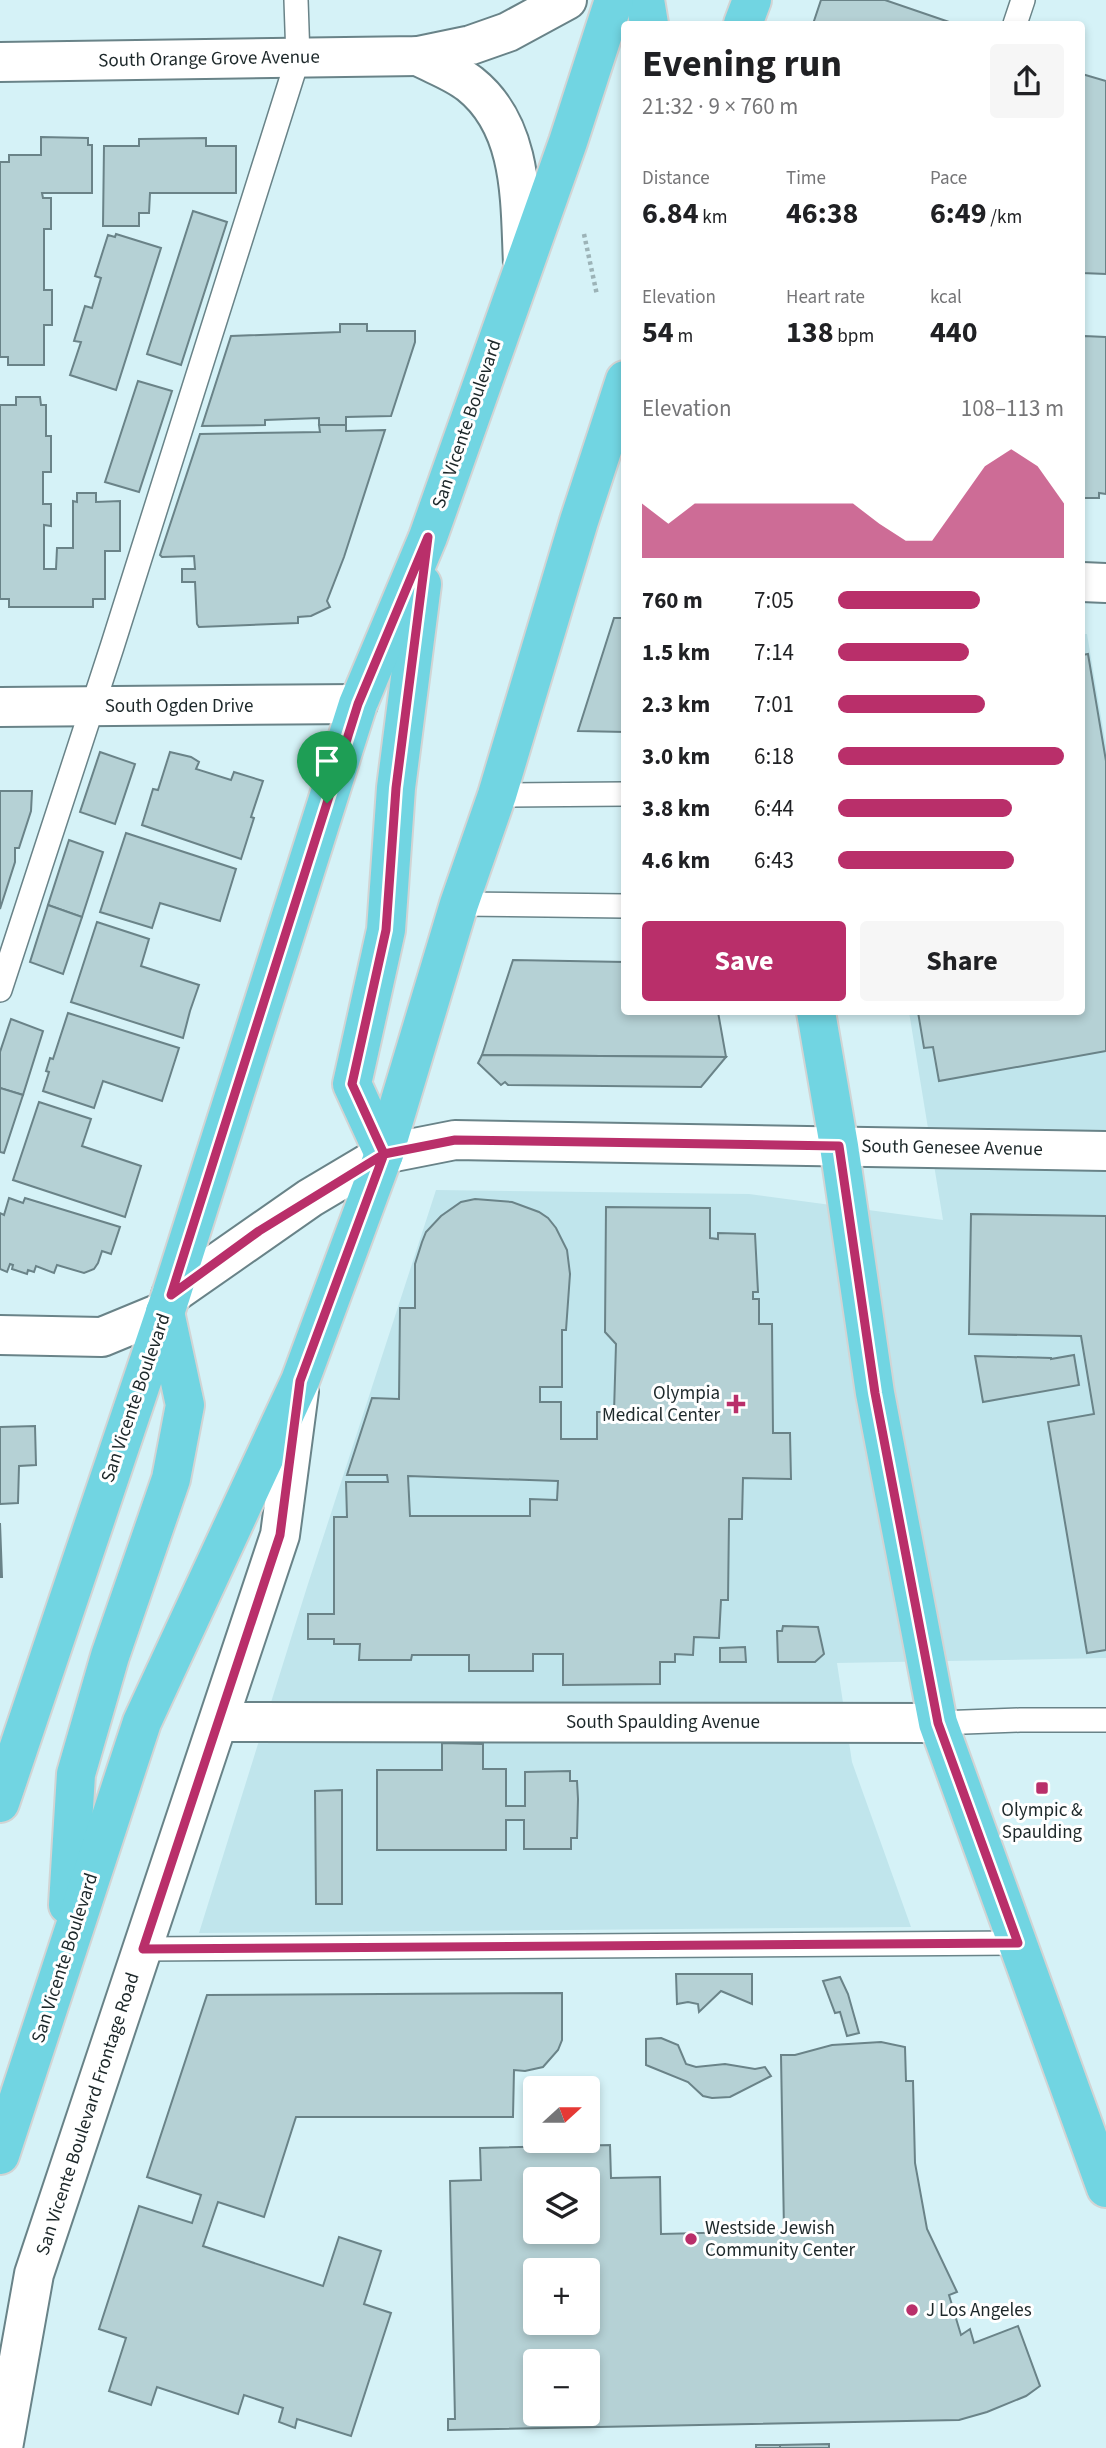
<!DOCTYPE html>
<html lang="en">
<head>
<meta charset="utf-8">
<style>
	body { margin:0; font-family:"Source Sans 3",sans-serif; background:#f6f6f6; color:#202124; height:100vh; display:flex; flex-direction:column; font-size:26px; white-space:nowrap }
	* { box-sizing:border-box; margin:0 }
	p { font-size:23px; color:#757577 }
	.icon { flex:none; width:38px; height:38px; fill:none; stroke:currentColor; stroke-width:2; stroke-linecap:round; stroke-linejoin:round }
	.map { position:relative; flex:1; overflow:hidden }
	.drawer { position:absolute; left:621px; top:21px; width:464px; height:994px; display:flex; flex-direction:column; background:#fff; border-radius:7px; box-shadow:0 4px 10px #0003 }
	.drawer>* { flex:none }
	.needle { width:46px; rotate:69deg }
	.controls { position:absolute; left:523px; top:2076px; display:grid; gap:14px }
	.controls a { display:grid; place-items:center; width:77px; height:77px; border-radius:7px; background:#fff; box-shadow:0 4px 10px #0003; font-size:35px }
	.pin { position:absolute; display:grid; place-items:center; width:60px; height:60px; color:#fff; margin:-72px -30px; border-radius:50% 50% 50% 0; rotate:-45deg; box-shadow:0 0 7px #0007 }
	.pin .icon { rotate:45deg }
	.round { display:grid; place-items:center; flex:none; width:74px; height:74px; border-radius:7px; background:#f6f6f6 }
	.summary { display:flex; align-items:center; justify-content:space-between; height:119px; padding:0 21px }
	h1 { font-size:38px; font-weight:700; line-height:52px }
	.stats { display:grid; grid-template-columns:repeat(3,1fr); gap:10px; height:119px; padding:7px 21px }
	.stats div { display:grid; align-content:center }
	.stats b { font-size:30px; font-weight:700 }
	.stats small { font-size:19px; font-weight:400 }
	.stats p { font-size:19px }
	.chart { height:196px; padding:14px 21px }
	.chart p { display:flex; justify-content:space-between }
	.chart svg { width:100%; height:126px; margin-top:7px; fill:#b92f6a; opacity:.7 }
	.primary-button { display:flex; gap:14px; margin-top:auto; padding:14px 21px }
	.primary-button a { flex:1; height:80px; border-radius:7px; background:#b92f6a; color:#fff; font-size:28px; font-weight:700; line-height:80px; text-align:center }
	.primary-button a+a { background:#f6f6f6; color:#202124 }
	ul { padding:0 21px; list-style:none; font-size:23px }
	li { display:grid; grid-template-columns:112px 84px 1fr; align-items:center; height:52px }
	li i { height:18px; border-radius:9px; background:#b92f6a }
	.map>svg:first-child { display:block }
	.built { fill:#c0e5ec }
	.building { fill:#b5d1d5; stroke:#6a8388; stroke-width:2; fill-rule:evenodd }
	.lines { fill:none; stroke-linecap:round; stroke-linejoin:round }
	.service-casing { stroke:#698388; stroke-width:26 }
	.minor-casing { stroke:#698388; stroke-width:42 }
	.primary-casing { stroke:#d2d4d4; stroke-width:42 }
	.path { stroke:#9cb3b7; stroke-width:4.5; stroke-dasharray:3.5 3.5; stroke-linecap:butt }
	.service { stroke:#fff; stroke-width:23 }
	.minor { stroke:#fff; stroke-width:38 }
	.primary { stroke:#71d5e2; stroke-width:38 }
	.route-casing { stroke:#fff; stroke-width:14 }
	.route { stroke:#b92f6a; stroke-width:9 }
	.poi-dot { fill:#b92f6a; stroke:#fff; stroke-width:2.5 }
	.labels { text-anchor:middle; dominant-baseline:central; stroke-width:6; stroke-linejoin:round; paint-order:stroke }
	.street-label { font-size:19px; fill:#1d282a; stroke:#fff }
	.poi-label { font-size:19px; fill:#1d282a; stroke:#fff; text-anchor:start }
</style>
</head>
<body>
<div class="map">
<svg width="1106" height="2448" viewBox="0 0 1106 2448">
	<rect width="100%" height="100%" fill="#d5f2f7"/>
	<path class="built" d="M1082 634H1087L1106 746V1658L837 1663 852 1762 911 1927 199 1933 307 1587 436 1190 749 1194 943 1220 909 1012H1082Z"/>
	<g class="building">
		<path d="M821 0H885L955 24H813Z"/>
		<path d="M1082 74 1106 81V274L1082 273Z"/>
		<path d="M41 137 88 138V145H92V193H42L43 198H51V229H44V290H52V325H44V365H8V357H0V162H9V155H41Z"/>
		<path d="M206 138V146H236V193H150L149 213H139V226H103L104 146H139V139Z"/>
		<path d="M193 211 227 222 181 365 147 354Z"/>
		<path d="M116 234 161 248 116 390 70 375 81 342 74 341 85 306 92 308 101 278 95 276 108 235 115 237Z"/>
		<path d="M340 324H367V331H415V342L391 416 346 417V425H319V418L265 420V425L202 426 231 336 340 332Z"/>
		<path d="M1084 336 1106 337V494L1099 493V498H1082V351H1084Z"/>
		<path d="M138 381 172 391 139 492 105 482Z"/>
		<path d="M16 397H40L41 405H46V436H51V472H43V504H51V526L44 525V569H56L57 548H73V501L77 502V493H96V502L120 501V551H105V599H93V607H9V599H0V405H16Z"/>
		<path d="M319 425H346V431L385 430 344 557 327 601 330 607 311 616 298 617V623L199 627 197 624 195 582H182V569H195L194 556 162 557 160 555 200 434 320 432Z"/>
		<path d="M614 618H625V732L578 731Z"/>
		<path d="M1088 654 1106 761V1051L939 1081 933 1047 924 1048 918 1012H1082V655Z"/>
		<path d="M100 752 135 764 115 824 80 812Z"/>
		<path d="M170 752 191 757 199 762 196 769 231 780 234 772 263 781 251 817 254 818 241 859 142 825 153 789 158 790Z"/>
		<path d="M0 791H32L31 811 19 848H15V862L0 909Z"/>
		<path d="M126 833 236 869 220 921 160 903 152 928 100 912Z"/>
		<path d="M69 840 103 852 82 917 48 905Z"/>
		<path d="M48 905 82 917 63 974 30 962Z"/>
		<path d="M97 922 149 939 141 966 199 985 190 1011 183 1038 71 1002Z"/>
		<path d="M513 960 625 962V1012H718L726 1057 482 1055Z"/>
		<path d="M68 1013 179 1048 162 1101 103 1081 94 1108 43 1091 49 1072 46 1071 50 1058 53 1059Z"/>
		<path d="M11 1019 43 1031 23 1095 0 1088V1052Z"/>
		<path d="M482 1055 600 1056 726 1057 701 1087 508 1085 505 1082 501 1085 478 1063Z"/>
		<path d="M0 1088 23 1095 4 1153 0 1152Z"/>
		<path d="M39 1102 91 1119 82 1146 141 1166 125 1217 13 1180Z"/>
		<path d="M9 1198 23 1203 25 1198 120 1227 111 1254 102 1251 98 1263 94 1269 84 1273 57 1265 54 1273 36 1266 34 1272 28 1270 27 1274 12 1269 13 1265 10 1264 7 1272 0 1269V1213L4 1215Z"/>
		<path d="M475 1199 512 1202 539 1212 548 1218 556 1228 567 1250 570 1274 566 1330H562V1387H540V1402H561V1439H597V1412H614L616 1344 605 1332 606 1207 710 1208V1238L718 1239V1233L755 1234 758 1292H753V1299H759V1324H772L773 1433H790L791 1479 743 1478 742 1519H729L728 1600H721L719 1638 694 1637 693 1655 675 1654V1662H660V1684L563 1685V1654H533V1671H469V1655H412L411 1660H359L360 1644H334V1639H308V1614H334V1517H347L346 1482H388L387 1475H347L372 1398 399 1399 400 1308H415V1264L422 1242 426 1232 441 1216 461 1202ZM408 1476 558 1481 557 1500 530 1499V1516H410Z"/>
		<path d="M971 1214 1106 1216V1650L1087 1653 1048 1422 1094 1414 1081 1336 969 1334Z"/>
		<path d="M1074 1355 1079 1385 983 1402 975 1356 1051 1358V1359Z"/>
		<path d="M35 1426 36 1465 19 1466 18 1503 0 1504V1427Z"/>
		<path d="M0 1523 2 1577H0Z"/>
		<path d="M783 1626 818 1627 824 1654 815 1662H778L777 1631H782Z"/>
		<path d="M745 1647 746 1662H720V1648Z"/>
		<path d="M442 1743 483 1744V1769H506V1806H525V1772L570 1771V1781H577L578 1799 577 1838H571V1849H524V1820H506V1850H377V1770H442Z"/>
		<path d="M342 1790V1904H316L315 1791Z"/>
		<path d="M676 1974H752V2004L721 1991 699 2012 698 2004 688 2002 677 2004Z"/>
		<path d="M840 1977 848 1994 859 2033 847 2036 840 2012 835 2013 823 1981Z"/>
		<path d="M562 1993V2040L558 2050 543 2067 525 2071 514 2070 513 2117H296L264 2217 218 2202 203 2246 323 2286 339 2237 381 2251 364 2304 391 2313 351 2436 297 2419 295 2428 279 2422 283 2408 244 2395 238 2414 157 2387 151 2405 109 2391 126 2338 99 2329 139 2206 192 2223 201 2195 147 2177 207 1995Z"/>
		<path d="M661 2038 678 2045 686 2064 696 2067 725 2064 755 2069 765 2067 771 2076 730 2097 712 2098 703 2096 688 2082 646 2065V2039Z"/>
		<path d="M881 2042 905 2047 906 2081H913L915 2163 927 2229 957 2292 949 2295 961 2335 970 2329 974 2343 1018 2326 1040 2386 1026 2396 987 2412 959 2420 448 2430V2419H455L450 2181 481 2180 480 2148 610 2145 611 2178 660 2177 661 2234 784 2231 781 2055H795L832 2045ZM536 2179H588V2231H536ZM536 2270H588V2322H536ZM536 2361H588V2413H536Z"/>
		<path d="M829 2444V2448H780V2445Z"/>
		<rect x="756" y="2445" width="24" height="3"/>
	</g>
	<g class="lines">
		<defs>
			<g id="service">
				<path d="M1015 24 1023 0"/>
				<path d="M497 795 625 794"/>
				<path d="M459 904 625 906"/>
				<path d="M0 990 112 647 298 58 296 0"/>
				<path d="M938 1723 1020 1720H1106"/>
				<path d="M143 1949 1018 1943"/>
			</g>
			<g id="minor">
				<path d="M418 56C435 65 455 72 470 84 524 127 520 202 523 264"/>
				<path d="M0 62 418 56 471 45 508 32 567 0"/>
				<path d="M1082 582 1106 583"/>
				<path d="M0 707 358 704"/>
				<path d="M171 1295 310 1198 384 1154 455 1140 1106 1151"/>
				<path d="M0 1335 102 1337 165 1311"/>
				<path d="M219 1722 938 1723"/>
				<path d="M3 2448 34 2274 280 1535 299 1391"/>
			</g>
			<g id="primary">
				<path d="M645 0 649 24"/>
				<path d="M743 24 752 0"/>
				<path d="M816 1012 839 1146 875 1393 938 1723 1106 2188"/>
				<path d="M384 1154 352 1084 386 930 396 788 422 584"/>
				<path d="M0 1803 171 1295 358 704 428 537 568 142 614 0"/>
				<path d="M68 1905 76 1774 110 1656 171 1479 185 1405 165 1312"/>
				<path d="M0 2155 142 1722 300 1381 384 1154 459 904 497 795 579 521 625 380"/>
			</g>
		</defs>
		<use href="#service" class="service-casing"/>
		<use href="#minor" class="minor-casing"/>
		<use href="#primary" class="primary-casing"/>
		<path class="path" d="M584 234 597 295"/>
		<use href="#service" class="service"/>
		<use href="#minor" class="minor"/>
		<use href="#primary" class="primary"/>
	</g>
	<g class="lines">
		<defs>
			<path id="route" d="M327 803 171 1295 259 1231 384 1154 300 1381 280 1535 143 1949 1018 1943 938 1723 875 1393 839 1146 455 1140 384 1154 352 1084 386 930 396 788 428 537 358 704 327 803"/>
		</defs>
		<use href="#route" class="route-casing"/>
		<use href="#route" class="route"/>
	</g>
	<g class="poi-dot">
		<path d="M732.5 1393.5h7v7h7v7h-7v7h-7v-7h-7v-7h7z"/>
		<rect x="1035" y="1781" width="14" height="14" rx="3.5"/>
		<circle cx="691" cy="2239" r="7"/>
		<circle cx="912" cy="2310" r="7"/>
	</g>
	<g class="labels">
		<g class="street-label">
			<text transform="translate(209 59) rotate(-1)">South Orange Grove Avenue</text>
			<text transform="translate(467 424) rotate(-71)">San Vicente Boulevard</text>
			<text x="179" y="706">South Ogden Drive</text>
			<text transform="translate(952 1148) rotate(1)">South Genesee Avenue</text>
			<text transform="translate(136 1398) rotate(-71)">San Vicente Boulevard</text>
			<text x="663" y="1722">South Spaulding Avenue</text>
			<text transform="translate(65 1958) rotate(-72)">San Vicente Boulevard</text>
			<text transform="translate(88 2114) rotate(-72)">San Vicente Boulevard Frontage Road</text>
		</g>
		<g class="poi-label">
			<text x="720" y="1393" text-anchor="end">Olympia<tspan x="720" dy="22">Medical Center</tspan></text>
			<text x="1042" y="1810" text-anchor="middle">Olympic &amp;<tspan x="1042" dy="22">Spaulding</tspan></text>
			<text x="705" y="2228">Westside Jewish<tspan x="705" dy="22">Community Center</tspan></text>
			<text x="926" y="2310">J Los Angeles</text>
		</g>
	</g>
</svg>
<div class="controls">
<a><svg class="needle" viewBox="-14 -14 28 28"><path d="M0-13l5 13h-10z" fill="#e53935"/><path d="M0 13l5-13h-10z" fill="#757577"/></svg></a>
<a><svg class="icon" aria-label="layers" viewBox="0 0 24 24"><path d="M12 4l9 5-9 5-9-5zM3 14l9 5 9-5"/></svg></a>
<a>+</a>
<a>−</a>
</div>
<div class="pin" style="left:327px;top:803px;background:#1e9e55"><svg class="icon" aria-label="arrive" viewBox="0 0 24 24"><path d="M6 21V4h12l-3 4 3 4H6"/></svg></div>
<section class="drawer">
<div class="summary"><div><h1>Evening run</h1><p>21:32 · 9 × 760 m</p></div><a class="round"><svg class="icon" aria-label="share" viewBox="0 0 24 24"><path d="M12 15V3M7 8l5-5 5 5M5 13v7h14v-7"/></svg></a></div>
<div class="stats">
<div><p>Distance</p><b>6.84<small> km</small></b></div>
<div><p>Time</p><b>46:38</b></div>
<div><p>Pace</p><b>6:49<small> /km</small></b></div>
</div>
<div class="stats">
<div><p>Elevation</p><b>54<small> m</small></b></div>
<div><p>Heart rate</p><b>138<small> bpm</small></b></div>
<div><p>kcal</p><b>440</b></div>
</div>
<div class="chart"><p><span>Elevation</span>108–113 m</p>
<svg viewBox="0 0 160 44" preserveAspectRatio="none"><path d="M0 44V25L10 32L20 25L30 25L40 25L50 25L60 25L70 25L80 25L90 32L100 38L110 38L120 25L130 12L140 6L150 12L160 25V44z"/></svg>
</div>
<ul>
<li><b>760 m</b>7:05<i style="width:63%"></i></li>
<li><b>1.5 km</b>7:14<i style="width:58%"></i></li>
<li><b>2.3 km</b>7:01<i style="width:65%"></i></li>
<li><b>3.0 km</b>6:18<i style="width:100%"></i></li>
<li><b>3.8 km</b>6:44<i style="width:77%"></i></li>
<li><b>4.6 km</b>6:43<i style="width:78%"></i></li>
</ul>
<div class="primary-button"><a>Save</a><a>Share</a></div>
</section>
</div>
</body>
</html>
